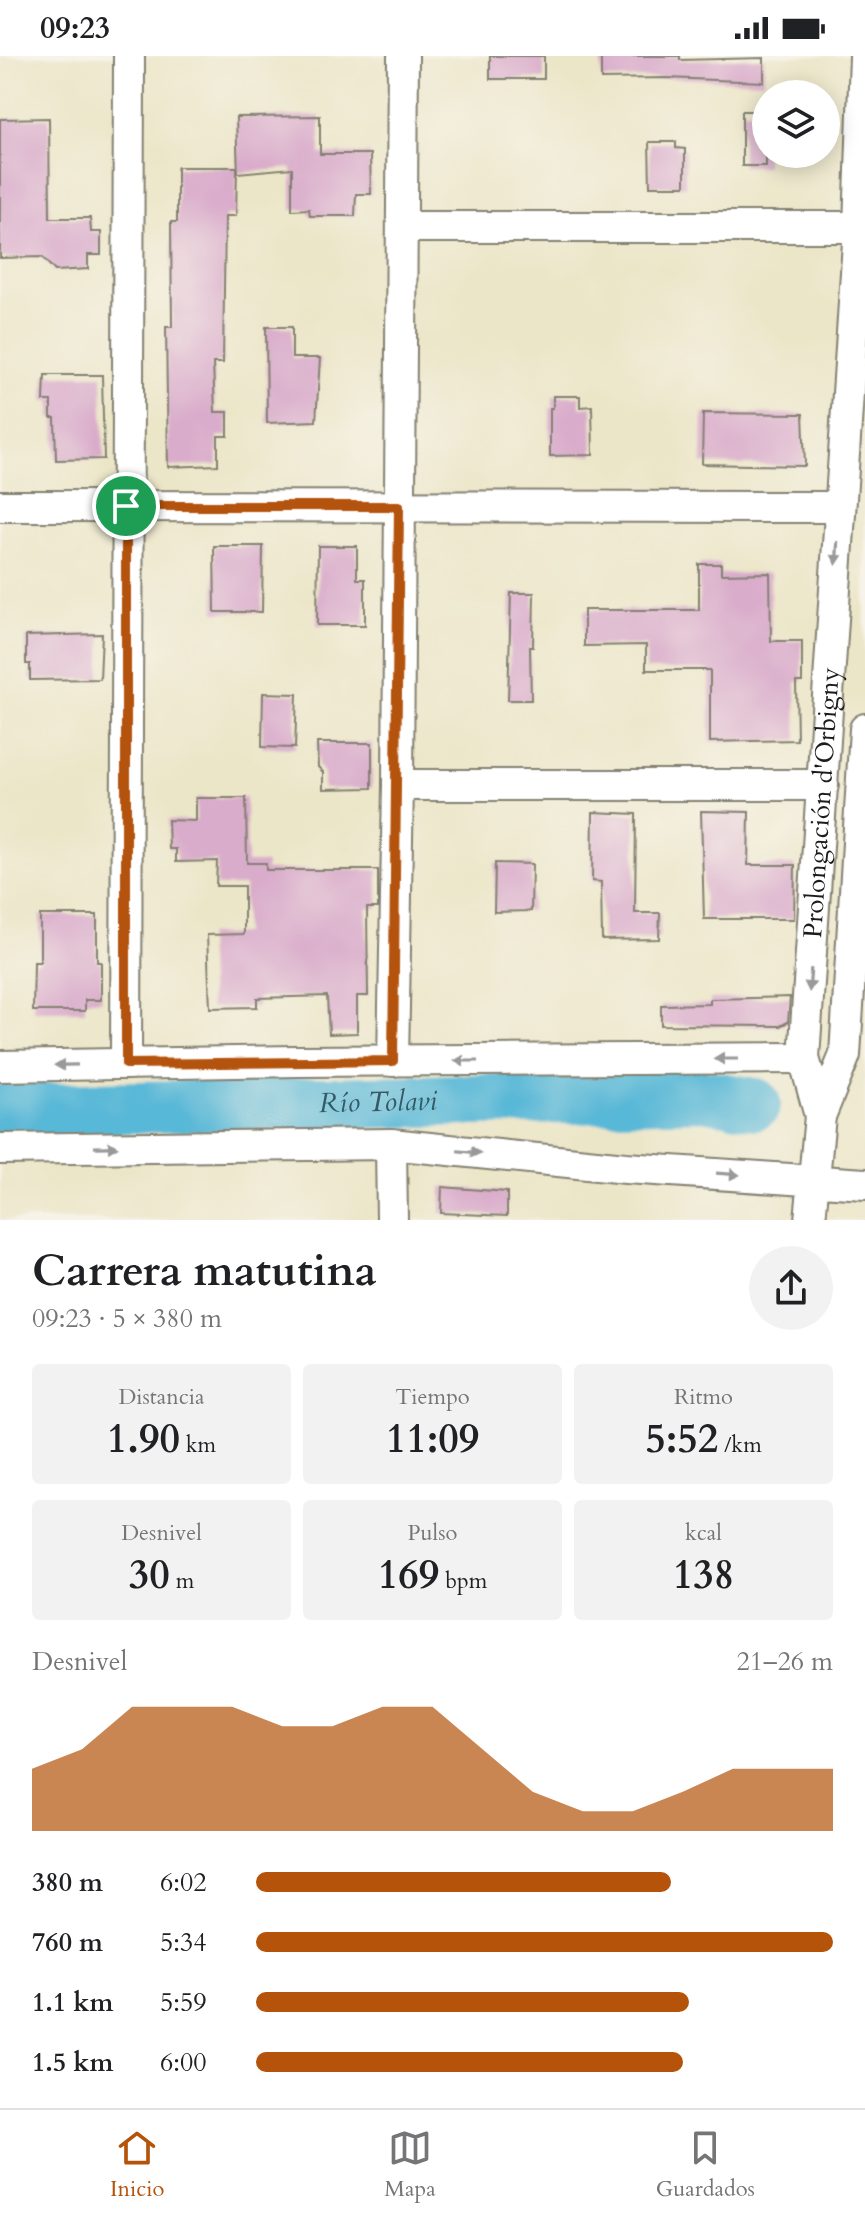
<!DOCTYPE html>
<html lang="es">
<head>
<meta charset="utf-8">
<style>
	body { margin:0; font-family:Cardo,serif; background:#f2f2f2; color:#202124; height:100vh; display:flex; flex-direction:column; font-size:30px; white-space:nowrap }
	* { box-sizing:border-box; margin:0 }
	p { font-size:26px; color:#757577 }
	.icon { flex:none; width:44px; height:44px; fill:none; stroke:currentColor; stroke-width:2; stroke-linecap:round; stroke-linejoin:round }
	.map { position:relative; height:1164px; overflow:hidden }
	.drawer { display:flex; flex-direction:column; background:#fff; flex:1 }
	.drawer>* { flex:none }
	.tools { position:absolute; left:752px; top:24px; display:grid; gap:16px }
	.tools a { display:grid; place-items:center; width:88px; height:88px; border-radius:50%; background:#fff; box-shadow:0 4px 20px #0003; font-size:40px }
	.pin { position:absolute; display:grid; place-items:center; width:68px; height:68px; color:#fff; margin:-34px; border:4px solid #fff; border-radius:50%; box-shadow:0 2px 8px #0007 }
	.round { display:grid; place-items:center; flex:none; width:84px; height:84px; border-radius:42px; background:#f2f2f2 }
	.headline { display:flex; align-items:center; justify-content:space-between; height:136px; padding:0 32px }
	h1 { font-size:44px; font-weight:600; line-height:60px }
	.stats { display:grid; grid-template-columns:repeat(3,1fr); gap:12px; height:136px; padding:8px 32px }
	.stats div { display:grid; align-content:center; border-radius:8px; background:#f2f2f2; text-align:center }
	.stats b { font-size:40px; font-weight:600 }
	.stats small { font-size:22px; font-weight:400 }
	.stats p { font-size:22px }
	.chart { height:224px; padding:16px 32px }
	.chart p { display:flex; justify-content:space-between }
	.chart svg { width:100%; height:144px; margin-top:8px; fill:#b45309; opacity:.7 }
	ul { padding:0 32px; list-style:none; font-size:26px }
	li { display:grid; grid-template-columns:128px 96px 1fr; align-items:center; height:60px }
	li i { height:20px; border-radius:10px; background:#b45309 }
	.status { display:flex; justify-content:space-between; align-items:center; height:56px; padding:0 40px; background:#fff; direction:ltr }
	.status svg { height:22px; fill:currentColor }
	.tabs { display:flex; justify-content:space-around; align-items:center; height:112px; border-top:2px solid #e0e0e0; background:#fff; font-size:22px; color:#757577 }
	.tabs a { display:grid; justify-items:center; gap:4px }
	.tabs .current { color:#b45309 }
	.map>svg:first-child { display:block }
	.lines { fill:none; stroke-linecap:round; stroke-linejoin:round }
	.river { stroke:#58b8d7; stroke-width:52 }
	.building { fill:#d9accb }
	.minor-casing { stroke:#848172; stroke-width:34 }
	.minor { stroke:#fff; stroke-width:30 }
	.oneway { fill:#999 }
	.route-casing { stroke:#fff; stroke-width:16 }
	.route { stroke:#b45309; stroke-width:10 }
	.labels { text-anchor:middle; dominant-baseline:central; stroke-width:7; stroke-linejoin:round; paint-order:stroke }
	.street-label { font-size:26px; fill:#1c1c1c; stroke:#f7f3e8 }
	.water-label { font-size:28px; font-style:italic; fill:#345a67; stroke:#f7f3e8 }
</style>
</head>
<body>
<div class="status"><b>09:23</b><svg viewBox="0 0 49 12"><path d="M0 12V9h3v3zM5 12V6h3v6zM10 12V3h3v9zM15 12V0h3v12zM26 1h20v11H26zM47 4h2v5h-2z"/></svg></div>
<div class="map">
<svg width="865" height="1164" viewBox="0 0 865 1164">
	<rect width="100%" height="100%" fill="#f7f3e8"/>
	<filter id="ink" filterUnits="userSpaceOnUse"><feTurbulence type="fractalNoise" baseFrequency=".0125" numOctaves="2"/><feDisplacementMap in="SourceGraphic" scale="16" xChannelSelector="R" yChannelSelector="G"/><feConvolveMatrix kernelMatrix="1 2 1 2 8 2 1 2 1" color-interpolation-filters="sRGB"/></filter>
	<filter id="wash" filterUnits="userSpaceOnUse"><feTurbulence type="fractalNoise" baseFrequency=".006" numOctaves="4" result="noise"/><feDisplacementMap in="SourceGraphic" scale="32" xChannelSelector="R" yChannelSelector="G"/><feGaussianBlur stdDeviation="1.8" result="paint"/><feColorMatrix in="noise" values="0 0 0 0 0 0 0 0 0 0 0 0 0 0 0 0 0 1.4 0 .05"/><feComposite in="paint" operator="in"/></filter>
	<g filter="url(#wash)">
		<rect width="100%" height="100%" fill="#ece6c9"/>
		<g class="lines">
			<path class="river" id="s1" d="M0 1054 703 1039 755 1048"/>
		</g>
		<g id="blocks">
			<g class="building">
				<rect x="490" y="0" width="54" height="23"/>
				<path d="M601 0H680V4L764 2V26L667 22 601 23Z"/>
				<rect x="742" y="55" width="24" height="55"/>
				<path d="M320 60V98H370L371 138H356L355 160H310L309 153 292 154V112L238 117 236 61Z"/>
				<path d="M49 62 50 162H90L91 176H101V199H88V213L55 215 42 201 0 202V63Z"/>
				<path d="M649 86H676V92L685 93V130H650Z"/>
				<path d="M177 111H237L236 160H225L223 307H213L215 356H228V380H218V409L168 411 166 271H172L171 166H177Z"/>
				<path d="M266 271H292V302H320L316 365 267 367Z"/>
				<path d="M45 319H102L104 403 56 404 55 362H51V345H44Z"/>
				<path d="M553 340H580V351L592 350 593 399 550 400V352H553Z"/>
				<path d="M703 357 803 358 805 410 702 408Z"/>
				<path d="M214 490H263L262 556H215Z"/>
				<path d="M318 490H357V523H365V569H317Z"/>
				<path d="M699 508H721V518L770 517 771 585H802V626H796L797 684 710 686V614H646V589L584 590V554H699Z"/>
				<path d="M511 537H534L533 591H530L531 644H508Z"/>
				<path d="M102 578 100 623 30 624V608H26V580Z"/>
				<path d="M263 637 297 638 295 692 262 691Z"/>
				<path d="M317 687H372V732L323 733V716L318 711Z"/>
				<path d="M196 742H246L247 807H266V814H378V852H367L368 940H357V977L329 978 327 940 257 942V951L210 952 207 879 244 878V830H216L217 805 176 806V793H169L168 764 196 765Z"/>
				<path d="M701 755 749 756 748 809H795L794 863H704Z"/>
				<path d="M593 756 636 758 635 857H660L659 883 602 884 601 826 592 825Z"/>
				<path d="M495 807 532 808 531 855 494 856Z"/>
				<path d="M40 859H97V906H101V944H85V955H33L34 906H40Z"/>
				<path d="M790 941 788 966 780 970 661 969V949L710 948V943Z"/>
				<path d="M442 1131 507 1136V1160L441 1157Z"/>
			</g>
		</g>
	</g>
	<g filter="url(#ink)">
		<use href="#blocks" fill-opacity="0" stroke="#848172" stroke-width="2"/>
		<g class="lines">
			<defs>
				<g id="minor">
					<path d="M402 171H865"/>
					<path d="M0 450 840 451"/>
					<path d="M398 729H823"/>
					<path d="M393 1005 398 729 403 0"/>
					<path d="M126 1008 129 0"/>
					<path d="M0 1010 297 1005 804 1002"/>
					<path id="s2" d="M820 1060 804 1002 859 171 865 0"/>
					<path d="M391 1088 392 1164"/>
					<path d="M0 1093 391 1088 626 1112 865 1128"/>
					<path d="M810 1164 820 1060 845 999 865 673"/>
				</g>
			</defs>
			<use href="#minor" class="minor-casing"/>
			<use href="#minor" class="minor"/>
		</g>
		<defs><path id="oneway-solid" d="M-6-.8H1V-3.2L6.5 0L1 3.2V.8H-6Z" transform="scale(2)"/></defs>
		<g class="oneway">
			<use href="#oneway-solid" transform="translate(837 497) rotate(93)"/>
			<use href="#oneway-solid" transform="translate(810 924) rotate(94)"/>
			<use href="#oneway-solid" transform="translate(726 1003) rotate(180)"/>
			<use href="#oneway-solid" transform="translate(466 1005) rotate(180)"/>
			<use href="#oneway-solid" transform="translate(66 1009) rotate(179)"/>
			<use href="#oneway-solid" transform="translate(106 1091) rotate(-1)"/>
			<use href="#oneway-solid" transform="translate(469 1096) rotate(6)"/>
			<use href="#oneway-solid" transform="translate(728 1118) rotate(4)"/>
		</g>
	</g>
	<g class="lines" filter="url(#ink)">
		<defs>
			<path id="route" d="M126 450H399L393 1005 126 1008Z"/>
		</defs>
		<use href="#route" class="route-casing"/>
		<use href="#route" class="route"/>
	</g>
	<g class="labels">
		<g class="street-label">
			<text stroke="none"><textPath href="#s2" startOffset="316">Prolongación d'Orbigny</textPath></text>
		</g>
		<g class="water-label">
			<text stroke="none"><textPath href="#s1" startOffset="378">Río Tolavi</textPath></text>
		</g>
	</g>
</svg>
<div class="tools">
<a><svg class="icon" aria-label="layers" viewBox="0 0 24 24"><path d="M12 4l9 5-9 5-9-5zM3 14l9 5 9-5"/></svg></a>
</div>
<div class="pin" style="left:126px;top:450px;background:#1e9e55"><svg class="icon" aria-label="arrive" viewBox="0 0 24 24"><path d="M6 21V4h12l-3 4 3 4H6"/></svg></div>
</div>
<section class="drawer">
<div class="headline"><div><h1>Carrera matutina</h1><p>09:23 · 5 × 380 m</p></div><a class="round"><svg class="icon" aria-label="share" viewBox="0 0 24 24"><path d="M12 15V3M7 8l5-5 5 5M5 13v7h14v-7"/></svg></a></div>
<div class="stats">
<div><p>Distancia</p><b>1.90<small> km</small></b></div>
<div><p>Tiempo</p><b>11:09</b></div>
<div><p>Ritmo</p><b>5:52<small> /km</small></b></div>
</div>
<div class="stats">
<div><p>Desnivel</p><b>30<small> m</small></b></div>
<div><p>Pulso</p><b>169<small> bpm</small></b></div>
<div><p>kcal</p><b>138</b></div>
</div>
<div class="chart"><p><span>Desnivel</span>21–26 m</p>
<svg viewBox="0 0 160 44" preserveAspectRatio="none"><path d="M0 44V25L10 19L20 6L30 6L40 6L50 12L60 12L70 6L80 6L90 19L100 32L110 38L120 38L130 32L140 25L150 25L160 25V44z"/></svg>
</div>
<ul>
<li><b>380 m</b>6:02<i style="width:72%"></i></li>
<li><b>760 m</b>5:34<i style="width:100%"></i></li>
<li><b>1.1 km</b>5:59<i style="width:75%"></i></li>
<li><b>1.5 km</b>6:00<i style="width:74%"></i></li>
</ul>
</section>
<nav class="tabs">
<a class="current"><svg class="icon" aria-label="home" viewBox="0 0 24 24"><path d="M3 11l9-7 9 7M6 9v11h12V9"/></svg>Inicio</a>
<a><svg class="icon" aria-label="map" viewBox="0 0 24 24"><path d="M3 6l6-2 6 2 6-2v14l-6 2-6-2-6 2zM9 4v14M15 6v14"/></svg>Mapa</a>
<a><svg class="icon" aria-label="saved" viewBox="0 0 24 24"><path d="M7 4h10v16l-5-4-5 4z"/></svg>Guardados</a>
</nav>
</body>
</html>
